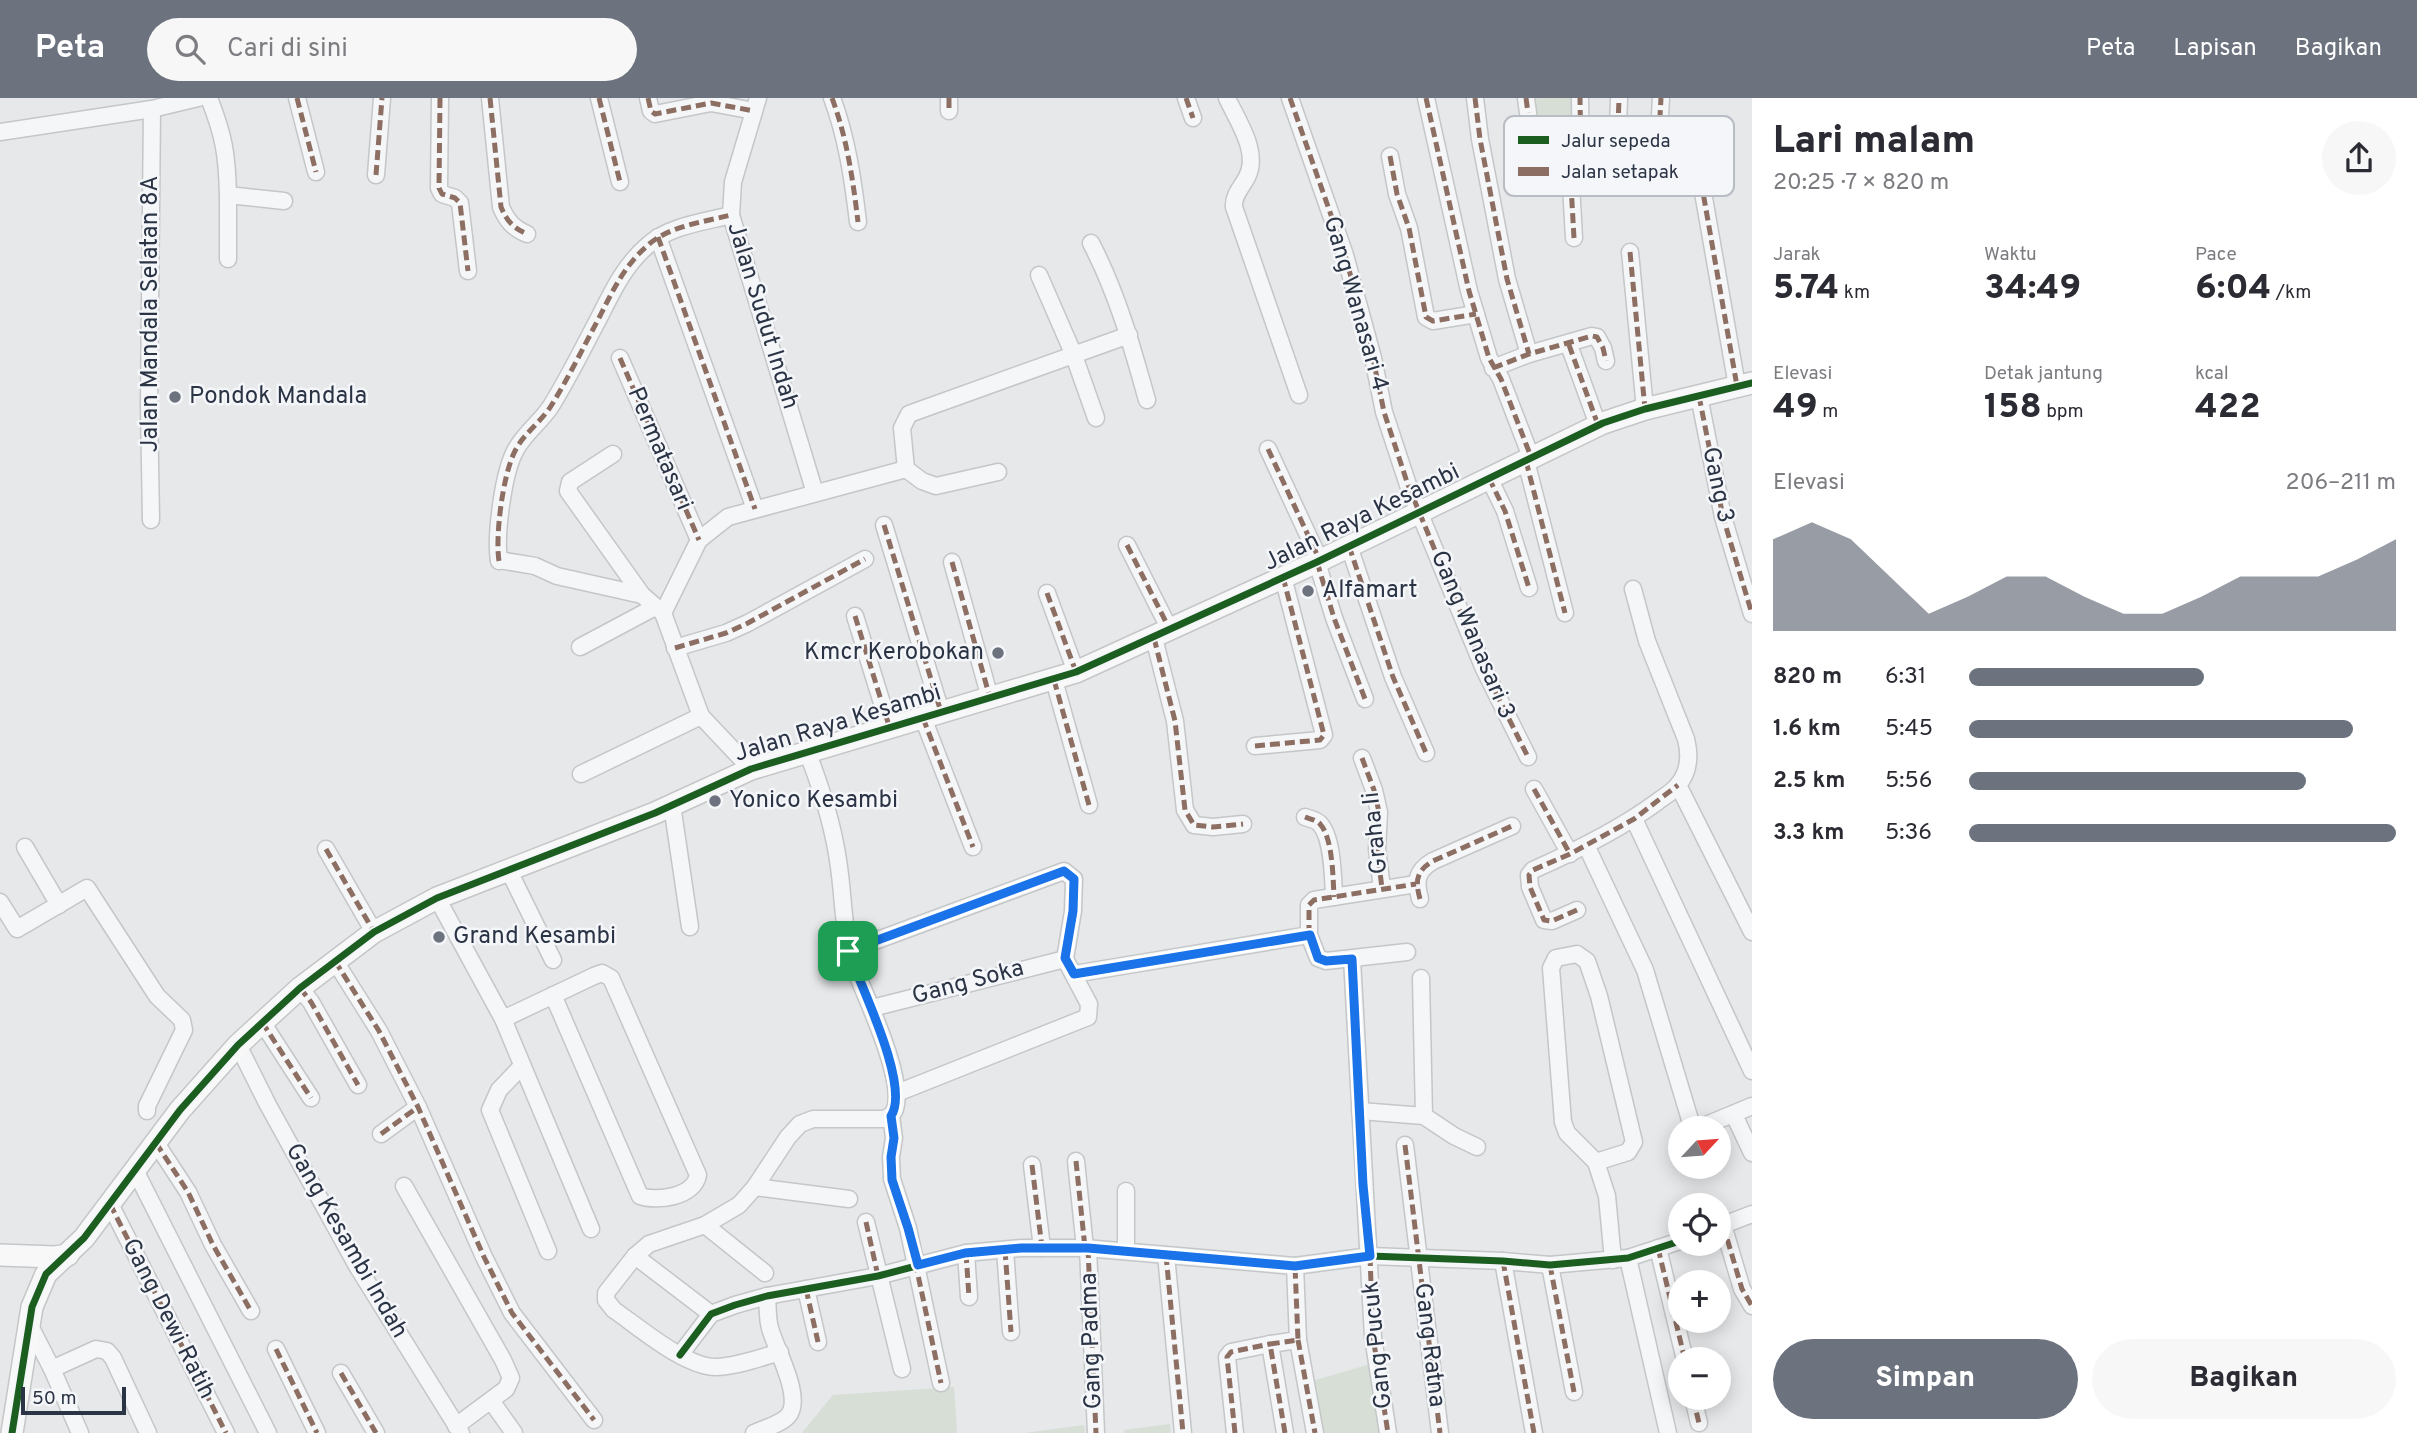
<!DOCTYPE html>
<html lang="id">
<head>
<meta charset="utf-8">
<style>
	body { margin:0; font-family:Overpass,sans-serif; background:#f7f7f7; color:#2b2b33; height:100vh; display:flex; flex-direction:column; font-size:26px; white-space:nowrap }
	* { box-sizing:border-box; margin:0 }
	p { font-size:23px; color:#7c7c81 }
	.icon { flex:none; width:38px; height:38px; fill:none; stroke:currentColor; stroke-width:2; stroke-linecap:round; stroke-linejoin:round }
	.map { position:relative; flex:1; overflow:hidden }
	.details { display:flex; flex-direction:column; background:#fff; width:665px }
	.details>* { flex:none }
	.needle { width:46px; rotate:64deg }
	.tools { position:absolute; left:1668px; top:1018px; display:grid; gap:14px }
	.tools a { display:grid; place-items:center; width:63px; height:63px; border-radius:50%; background:#fff; box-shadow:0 4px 18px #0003; font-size:35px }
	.scale { position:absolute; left:21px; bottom:18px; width:105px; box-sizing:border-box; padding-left:7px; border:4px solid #2b3445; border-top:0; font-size:19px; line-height:24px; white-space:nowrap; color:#2b3445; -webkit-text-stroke:5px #f4f6f9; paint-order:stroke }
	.pin { position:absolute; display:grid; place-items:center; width:60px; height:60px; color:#fff; margin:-30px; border-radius:14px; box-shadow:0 4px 10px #0006 }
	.round { display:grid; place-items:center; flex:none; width:74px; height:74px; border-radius:37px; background:#f7f7f7 }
	.overview { display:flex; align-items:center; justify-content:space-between; height:119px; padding:0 21px }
	h1 { font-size:38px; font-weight:800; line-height:52px }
	.stats { display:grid; grid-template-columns:repeat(3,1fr); gap:10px; height:119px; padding:7px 21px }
	.stats div { display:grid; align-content:center }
	.stats b { font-size:35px; font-weight:800 }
	.stats small { font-size:19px; font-weight:400 }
	.stats p { font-size:19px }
	.chart { height:196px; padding:14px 21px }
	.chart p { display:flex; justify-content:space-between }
	.chart svg { width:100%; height:126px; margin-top:7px; fill:#6c737f; opacity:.7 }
	.button { display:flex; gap:14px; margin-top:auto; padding:14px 21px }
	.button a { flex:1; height:80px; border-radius:42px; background:#6c737f; color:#fff; font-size:28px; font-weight:800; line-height:80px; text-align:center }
	.button a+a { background:#f7f7f7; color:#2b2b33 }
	ul { padding:0 21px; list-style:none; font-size:23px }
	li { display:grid; grid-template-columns:112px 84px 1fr; align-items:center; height:52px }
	li i { height:18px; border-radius:9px; background:#6c737f }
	header { display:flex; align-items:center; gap:42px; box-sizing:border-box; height:98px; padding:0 35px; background:#6c737f; color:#fff }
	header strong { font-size:33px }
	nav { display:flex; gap:38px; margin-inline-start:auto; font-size:24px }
	.search { width:490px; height:63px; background:#f7f7f7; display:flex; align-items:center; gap:18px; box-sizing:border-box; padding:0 24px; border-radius:38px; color:#7c7c81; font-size:26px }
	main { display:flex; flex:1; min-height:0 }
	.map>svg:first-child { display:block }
	.green { fill:#d6ded6 }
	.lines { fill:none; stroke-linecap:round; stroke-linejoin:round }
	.street-casing { stroke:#c4c6c8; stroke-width:19 }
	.secondary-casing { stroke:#c4c6c8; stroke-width:24 }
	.street { stroke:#f5f6f7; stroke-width:16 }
	.secondary { stroke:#f8f8f8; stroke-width:21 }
	.quiet { stroke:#8d6e63; stroke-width:5; stroke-dasharray:10 5; stroke-linecap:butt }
	.cycleway-casing { stroke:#f4f6f9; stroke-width:11 }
	.cycleway { stroke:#1b5e20; stroke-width:7 }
	.route-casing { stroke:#fff; stroke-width:14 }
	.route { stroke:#1a73e8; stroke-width:9 }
	.poi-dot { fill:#6c737f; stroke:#f4f6f9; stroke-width:2.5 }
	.labels { text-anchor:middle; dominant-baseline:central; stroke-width:5; stroke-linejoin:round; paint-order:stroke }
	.street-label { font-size:24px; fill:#2b3445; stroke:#f4f6f9 }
	.poi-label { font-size:24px; fill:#2b3445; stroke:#f4f6f9; text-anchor:start }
	.key { fill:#f4f6f9; stroke:#b8bcc3; stroke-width:2 }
	.key-label { font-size:19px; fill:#2b3445 }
</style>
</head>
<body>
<header>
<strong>Peta</strong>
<div class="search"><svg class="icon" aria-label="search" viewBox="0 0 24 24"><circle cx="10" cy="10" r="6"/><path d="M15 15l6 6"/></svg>Cari di sini</div>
<nav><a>Peta</a><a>Lapisan</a><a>Bagikan</a></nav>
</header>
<main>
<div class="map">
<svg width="1752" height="1335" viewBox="0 0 1752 1335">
	<rect width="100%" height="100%" fill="#e6e8ea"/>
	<g class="green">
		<path d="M1520 0H1571L1574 46 1523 54Z"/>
		<path d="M1374 1265 1388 1335H1308L1302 1286Z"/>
		<path d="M954 1289 957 1335H802L833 1297Z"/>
		<path d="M1170 1326 1171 1335H1125L1124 1332Z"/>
		<path d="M1084 1327 1085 1335H1025Z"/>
	</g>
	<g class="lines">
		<defs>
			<g id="street">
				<path d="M209 0C224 38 227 56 228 97L284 103"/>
				<path d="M297 0 316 74"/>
				<path d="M440 0 439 90 442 96 455 100 460 105 468 173"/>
				<path d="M490 0 501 109C507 123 513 130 527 136"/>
				<path d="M599 0 620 84"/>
				<path d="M648 0 651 13 655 16 711 5 754 13"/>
				<path d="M758 0 733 84 731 117 815 395"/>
				<path d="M832 0C847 40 853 82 858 124"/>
				<path d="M949 0V13"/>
				<path d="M1186 0 1193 20"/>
				<path d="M1227 0C1237 22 1260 54 1247 79 1242 89 1233 97 1234 109L1299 297"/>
				<path d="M1290 0 1345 157 1373 260 1384 314 1408 387 1484 571 1528 659"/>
				<path d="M1426 0 1469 193 1489 260 1501 281 1531 359"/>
				<path d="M1475 0 1480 41 1507 181 1529 256"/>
				<path d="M1526 0 1528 15"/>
				<path d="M0 34 152 11 198 0"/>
				<path d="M1653 51 1659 36 1661 0"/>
				<path d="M1390 58 1397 96 1409 130 1426 219 1433 223 1476 216"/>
				<path d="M1617 60 1619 0"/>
				<path d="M376 77 382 0"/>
				<path d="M1701 83 1737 288"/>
				<path d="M658 139 755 411"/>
				<path d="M1574 140 1571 87 1581 61 1580 0"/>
				<path d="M1091 145C1117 195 1132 248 1147 302"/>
				<path d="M1630 154 1645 311"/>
				<path d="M228 161V97"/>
				<path d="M1039 177 1073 255 1096 320"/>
				<path d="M1569 247 1598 327"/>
				<path d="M620 260 699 442"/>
				<path d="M1493 270 1529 256 1592 238 1597 239 1603 250 1606 263"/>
				<path d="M1699 298 1723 419 1752 516"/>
				<path d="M1268 351 1320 463"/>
				<path d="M613 356 570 384 568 393 642 497 663 515"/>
				<path d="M1526 363 1565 515"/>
				<path d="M906 371 902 330 909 316 1129 237"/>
				<path d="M906 371 922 383 936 388 998 374"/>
				<path d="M1489 380 1505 413 1529 490"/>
				<path d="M151 422 149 307 152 11"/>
				<path d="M884 427 941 614"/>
				<path d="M1127 447 1170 532"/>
				<path d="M1349 448 1393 579 1426 655"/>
				<path d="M499 462 535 468 557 478 642 497"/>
				<path d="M499 463C495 438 503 376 515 353 524 335 541 324 551 308 569 279 584 248 600 218 613 192 625 167 647 148 668 128 704 124 731 117"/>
				<path d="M952 464 990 600"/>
				<path d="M1317 464 1334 520 1365 601"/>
				<path d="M1047 495 1076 574"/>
				<path d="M855 518 890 631"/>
				<path d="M1154 540 1175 623 1185 712 1194 727 1213 729 1243 726"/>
				<path d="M580 549 655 509"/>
				<path d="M675 550 726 535 748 525 865 461"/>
				<path d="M1054 582 1089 707"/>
				<path d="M923 620 973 749"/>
				<path d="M1255 648 1320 642 1324 637 1283 479"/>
				<path d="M1362 660 1374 692 1379 714 1377 751 1382 790"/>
				<path d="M751 671 701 618 663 515 699 442 728 419 906 371"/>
				<path d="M581 676 701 618"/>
				<path d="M1678 687 1752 834"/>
				<path d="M1534 691 1570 756"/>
				<path d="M672 707 690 829"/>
				<path d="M1305 719C1310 721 1317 722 1320 726 1333 740 1333 781 1334 799"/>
				<path d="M1634 721 1752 973"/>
				<path d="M1586 747 1645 872 1691 1025 1699 1030 1752 1008"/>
				<path d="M25 749 59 807"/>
				<path d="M326 751 374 834"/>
				<path d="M508 771 553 862"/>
				<path d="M437 800 503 921 591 1131"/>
				<path d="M1420 801C1415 783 1416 773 1433 763L1512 728"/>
				<path d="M0 804 17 831 87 790 157 898 182 922 184 932 147 1008V1013"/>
				<path d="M1577 812 1552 823 1544 822 1530 789 1529 777 1533 772C1576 753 1619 732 1657 704 1663 699 1673 694 1678 687 1689 674 1690 657 1686 641L1647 543 1633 491"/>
				<path d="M848 853 1064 773 1074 781 1073 813 1065 861 1089 906 1088 919 897 995"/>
				<path d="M1407 854 1326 863 1318 860 1309 837V807L1314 802 1416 786"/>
				<path d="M1577 856 1587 863 1599 898 1634 1044 1628 1054 1596 1064 1567 1035 1563 1024 1551 870 1556 860Z"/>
				<path d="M1352 861 1373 1239 1388 1335"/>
				<path d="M335 863 379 933 418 1009 484 1159 512 1215 594 1322"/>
				<path d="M1074 876 1309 837"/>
				<path d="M1421 880 1424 1018"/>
				<path d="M300 890 311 904 358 987"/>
				<path d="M872 910 1065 861"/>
				<path d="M503 921 594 878 602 875 611 880 698 1077C694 1099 657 1104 640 1098L553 897"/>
				<path d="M262 924 311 1000"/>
				<path d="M238 947 268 1007 357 1168 461 1335"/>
				<path d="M521 969 499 992 490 1012 548 1153"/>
				<path d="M1360 1013 1424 1018 1454 1038 1477 1049"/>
				<path d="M1734 1017 1752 1055"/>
				<path d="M891 1018 894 1040 891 1059 892 1081 908 1130 941 1285"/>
				<path d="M381 1036 418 1009"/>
				<path d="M156 1045 188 1094 213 1147 251 1213"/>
				<path d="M1405 1047 1440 1335"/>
				<path d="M1076 1063 1085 1150"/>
				<path d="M1596 1064 1607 1098 1613 1162"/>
				<path d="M1032 1067 1042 1150"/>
				<path d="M135 1072 268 1335"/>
				<path d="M404 1088 503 1262 511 1280 506 1291 456 1328"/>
				<path d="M755 1089 849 1101"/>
				<path d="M110 1106 226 1335"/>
				<path d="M866 1124 902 1271"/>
				<path d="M705 1127 765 1175"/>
				<path d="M1723 1127 1742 1191 1752 1208"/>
				<path d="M1718 1129 1752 1116"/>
				<path d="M1088 1150 1096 1335"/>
				<path d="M1658 1150 1685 1262"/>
				<path d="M1005 1152 1011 1234"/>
				<path d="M1126 1153V1093"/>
				<path d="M966 1155 969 1199"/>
				<path d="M1166 1157 1183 1335"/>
				<path d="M635 1158 711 1216"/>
				<path d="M1628 1160 1668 1335"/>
				<path d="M1503 1163 1534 1335"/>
				<path d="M1550 1167 1574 1294"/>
				<path d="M806 1191 818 1244"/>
				<path d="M29 1226 52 1271 80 1335"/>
				<path d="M1298 1242 1315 1335"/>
				<path d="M276 1251 317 1335"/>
				<path d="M780 1254C760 1260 738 1268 717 1269 686 1270 639 1229 614 1212L606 1202V1195L635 1158 649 1146 705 1127 739 1107 755 1089 788 1039 800 1026 813 1021H884C889 1019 893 1017 895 1011 905 982 868 904 856 874 843 841 844 804 839 769 834 730 822 692 808 656"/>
				<path d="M680 1257 711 1216 735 1207 767 1198 878 1178 966 1155 1021 1150H1085L1295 1168 1370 1158 1503 1163 1550 1167 1628 1160 1680 1143"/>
				<path d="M52 1271 96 1251 107 1253 113 1260 148 1335"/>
				<path d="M341 1275 376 1335"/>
				<path d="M1693 1300 1699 1325"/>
				<path d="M492 1304 514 1335"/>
				<path d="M754 1335C765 1330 781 1326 788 1318 804 1300 775 1250 770 1230 767 1220 768 1208 767 1198"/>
				<path d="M1235 1335 1227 1259 1231 1254 1270 1246"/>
				<path d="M1285 1335 1270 1246 1298 1242 1295 1168"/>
			</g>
			<g id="secondary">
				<path d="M0 1157 55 1159 68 1157"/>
				<path d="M12 1335 32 1209 46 1176 84 1140 180 1012 238 947 300 890 374 834 437 800 655 715 751 671 1076 574 1317 464 1603 325 1645 311 1752 285"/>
			</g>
		</defs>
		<use href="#street" class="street-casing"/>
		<use href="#secondary" class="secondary-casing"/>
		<use href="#street" class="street"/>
		<use href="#secondary" class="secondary"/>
		<g class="quiet">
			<path d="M297 0 316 74"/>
			<path d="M440 0 439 90 442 96 455 100 460 105 468 173"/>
			<path d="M490 0 501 109C507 123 513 130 527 136"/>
			<path d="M599 0 620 84"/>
			<path d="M648 0 651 13 655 16 711 5 754 13"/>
			<path d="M832 0C847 40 853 82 858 124"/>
			<path d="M949 0V13"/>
			<path d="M1186 0 1193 20"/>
			<path d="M1290 0 1345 157 1373 260 1384 314 1408 387 1484 571 1528 659"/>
			<path d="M1426 0 1469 193 1489 260 1501 281 1531 359"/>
			<path d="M1475 0 1480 41 1507 181 1529 256"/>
			<path d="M1526 0 1528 15"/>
			<path d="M1653 51 1659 36 1661 0"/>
			<path d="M1390 58 1397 96 1409 130 1426 219 1433 223 1476 216"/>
			<path d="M1617 60 1619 0"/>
			<path d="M376 77 382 0"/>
			<path d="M1701 83 1737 288"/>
			<path d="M658 139 755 411"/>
			<path d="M1574 140 1571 87 1581 61 1580 0"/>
			<path d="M1630 154 1645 311"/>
			<path d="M1569 247 1598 327"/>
			<path d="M620 260 699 442"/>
			<path d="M1493 270 1529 256 1592 238 1597 239 1603 250 1606 263"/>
			<path d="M1699 298 1723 419 1752 516"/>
			<path d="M1268 351 1320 463"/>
			<path d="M1526 363 1565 515"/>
			<path d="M1489 380 1505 413 1529 490"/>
			<path d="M884 427 941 614"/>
			<path d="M1127 447 1170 532"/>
			<path d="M1349 448 1393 579 1426 655"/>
			<path d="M499 463C495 438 503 376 515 353 524 335 541 324 551 308 569 279 584 248 600 218 613 192 625 167 647 148 668 128 704 124 731 117"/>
			<path d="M952 464 990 600"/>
			<path d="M1317 464 1334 520 1365 601"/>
			<path d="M1047 495 1076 574"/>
			<path d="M855 518 890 631"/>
			<path d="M1154 540 1175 623 1185 712 1194 727 1213 729 1243 726"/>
			<path d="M675 550 726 535 748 525 865 461"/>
			<path d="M1054 582 1089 707"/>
			<path d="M923 620 973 749"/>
			<path d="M1255 648 1320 642 1324 637 1283 479"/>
			<path d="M1362 660 1374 692 1379 714 1377 751 1382 790"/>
			<path d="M1534 691 1570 756"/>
			<path d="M1305 719C1310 721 1317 722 1320 726 1333 740 1333 781 1334 799"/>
			<path d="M326 751 374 834"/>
			<path d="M1420 801C1415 783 1416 773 1433 763L1512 728"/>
			<path d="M1577 812 1552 823 1544 822 1530 789 1529 777 1533 772 1570 756 1634 721 1678 687"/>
			<path d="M1309 837V807L1314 802 1416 786"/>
			<path d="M335 863 379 933 418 1009 484 1159 512 1215 594 1322"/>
			<path d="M300 890 311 904 358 987"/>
			<path d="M262 924 311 1000"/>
			<path d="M891 1018 894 1040 891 1059 892 1081 908 1130 941 1285"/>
			<path d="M381 1036 418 1009"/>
			<path d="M156 1045 188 1094 213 1147 251 1213"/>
			<path d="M1405 1047 1440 1335"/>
			<path d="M1076 1063 1085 1150"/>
			<path d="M1032 1067 1042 1150"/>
			<path d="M110 1106 226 1335"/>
			<path d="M866 1124 878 1178"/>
			<path d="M1723 1127 1742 1191 1752 1208"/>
			<path d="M1088 1150 1096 1335"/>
			<path d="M1658 1150 1685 1262"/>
			<path d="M1005 1152 1011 1234"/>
			<path d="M966 1155 969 1199"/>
			<path d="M1166 1157 1183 1335"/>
			<path d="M1370 1158 1373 1239 1388 1335"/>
			<path d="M1503 1163 1534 1335"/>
			<path d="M1550 1167 1574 1294"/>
			<path d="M806 1191 818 1244"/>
			<path d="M1298 1242 1315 1335"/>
			<path d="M276 1251 317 1335"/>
			<path d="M341 1275 376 1335"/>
			<path d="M1693 1300 1699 1325"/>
			<path d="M1235 1335 1227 1259 1231 1254 1270 1246"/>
			<path d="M1285 1335 1270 1246 1298 1242 1295 1168"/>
		</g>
		<defs>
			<g id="cycleway">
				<path d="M680 1257 711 1216 735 1207 767 1198 878 1178 966 1155 1021 1150H1085L1295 1168 1370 1158 1503 1163 1550 1167 1628 1160 1680 1143"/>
				<path d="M12 1335 32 1209 46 1176 84 1140 180 1012 238 947 300 890 374 834 437 800 655 715 751 671 1076 574 1317 464 1603 325 1645 311 1752 285"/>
			</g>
		</defs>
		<use href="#cycleway" class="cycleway-casing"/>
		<use href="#cycleway" class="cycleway"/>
	</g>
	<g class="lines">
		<defs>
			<path id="route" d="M1064 773 1074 781 1073 813 1065 860 1074 876 1310 837 1318 860 1326 863 1352 861 1363 1087 1370 1158 1295 1168 1088 1150H1021L965 1155 918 1167 908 1130 892 1082 891 1059 894 1040 891 1018C911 988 860 887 848 853Z"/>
		</defs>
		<use href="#route" class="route-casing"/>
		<use href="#route" class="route"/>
	</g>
	<g class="poi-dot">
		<circle cx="175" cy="299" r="7"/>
		<circle cx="1308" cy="493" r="7"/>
		<circle cx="998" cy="555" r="7"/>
		<circle cx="715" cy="703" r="7"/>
		<circle cx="439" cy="839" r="7"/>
	</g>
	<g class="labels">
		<g class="street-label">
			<text transform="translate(1355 206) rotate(74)">Gang Wanasari 4</text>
			<text transform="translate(151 216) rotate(-90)">Jalan Mandala Selatan 8A</text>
			<text transform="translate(762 218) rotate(73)">Jalan Sudut Indah</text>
			<text transform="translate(659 351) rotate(67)">Permatasari</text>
			<text transform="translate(1717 387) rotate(78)">Gang 3</text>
			<text transform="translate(1362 420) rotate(-26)">Jalan Raya Kesambi</text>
			<text transform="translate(1472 537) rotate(67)">Gang Wanasari 3</text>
			<text transform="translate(838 626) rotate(-17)">Jalan Raya Kesambi</text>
			<text transform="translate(1376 735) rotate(-96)">Graha Ii</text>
			<text transform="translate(968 885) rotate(-15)">Gang Soka</text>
			<text transform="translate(346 1143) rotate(60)">Gang Kesambi Indah</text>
			<text transform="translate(168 1221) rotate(63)">Gang Dewi Ratih</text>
			<text transform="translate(1092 1243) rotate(-92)">Gang Padma</text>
			<text transform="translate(1378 1247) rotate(-96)">Gang Pucuk</text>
			<text transform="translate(1429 1247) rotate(83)">Gang Ratna</text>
		</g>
		<g class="poi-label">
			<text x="189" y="299">Pondok Mandala</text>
			<text x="1322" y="493">Alfamart</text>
			<text x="984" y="555" text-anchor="end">Kmcr Kerobokan</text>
			<text x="729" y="703">Yonico Kesambi</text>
			<text x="453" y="839">Grand Kesambi</text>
		</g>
	</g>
	<rect x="1504" y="18" width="230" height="80" rx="10" class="key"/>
	<rect x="1518" y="38" width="31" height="8" fill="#1b5e20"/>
	<rect x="1518" y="69" width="31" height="9" fill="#8d6e63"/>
	<g class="key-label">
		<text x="1561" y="49">Jalur sepeda</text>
		<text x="1561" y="80">Jalan setapak</text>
	</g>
</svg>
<div class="tools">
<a><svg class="needle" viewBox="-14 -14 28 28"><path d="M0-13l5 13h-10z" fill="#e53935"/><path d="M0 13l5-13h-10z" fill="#7c7c81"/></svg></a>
<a><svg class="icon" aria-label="locate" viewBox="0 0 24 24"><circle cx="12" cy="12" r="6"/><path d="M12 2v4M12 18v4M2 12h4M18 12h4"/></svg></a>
<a>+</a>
<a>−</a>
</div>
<div class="scale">50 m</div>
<div class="pin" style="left:848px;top:853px;background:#1e9e55"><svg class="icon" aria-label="arrive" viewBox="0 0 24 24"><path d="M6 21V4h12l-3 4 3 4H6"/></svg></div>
</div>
<section class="details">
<div class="overview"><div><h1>Lari malam</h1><p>20:25 · 7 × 820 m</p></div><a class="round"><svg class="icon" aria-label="share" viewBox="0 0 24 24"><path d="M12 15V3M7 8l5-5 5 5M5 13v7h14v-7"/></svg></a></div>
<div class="stats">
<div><p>Jarak</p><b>5.74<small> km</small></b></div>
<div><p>Waktu</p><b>34:49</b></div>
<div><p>Pace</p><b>6:04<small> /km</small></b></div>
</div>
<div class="stats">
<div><p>Elevasi</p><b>49<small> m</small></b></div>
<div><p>Detak jantung</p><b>158<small> bpm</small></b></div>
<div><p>kcal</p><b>422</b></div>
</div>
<div class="chart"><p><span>Elevasi</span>206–211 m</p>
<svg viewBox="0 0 160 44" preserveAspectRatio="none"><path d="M0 44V12L10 6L20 12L30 25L40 38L50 32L60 25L70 25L80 32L90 38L100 38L110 32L120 25L130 25L140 25L150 19L160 12V44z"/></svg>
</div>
<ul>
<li><b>820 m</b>6:31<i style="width:55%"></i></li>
<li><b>1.6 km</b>5:45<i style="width:90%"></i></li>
<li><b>2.5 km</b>5:56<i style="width:79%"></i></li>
<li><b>3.3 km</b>5:36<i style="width:100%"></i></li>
</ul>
<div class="button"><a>Simpan</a><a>Bagikan</a></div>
</section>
</main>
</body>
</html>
